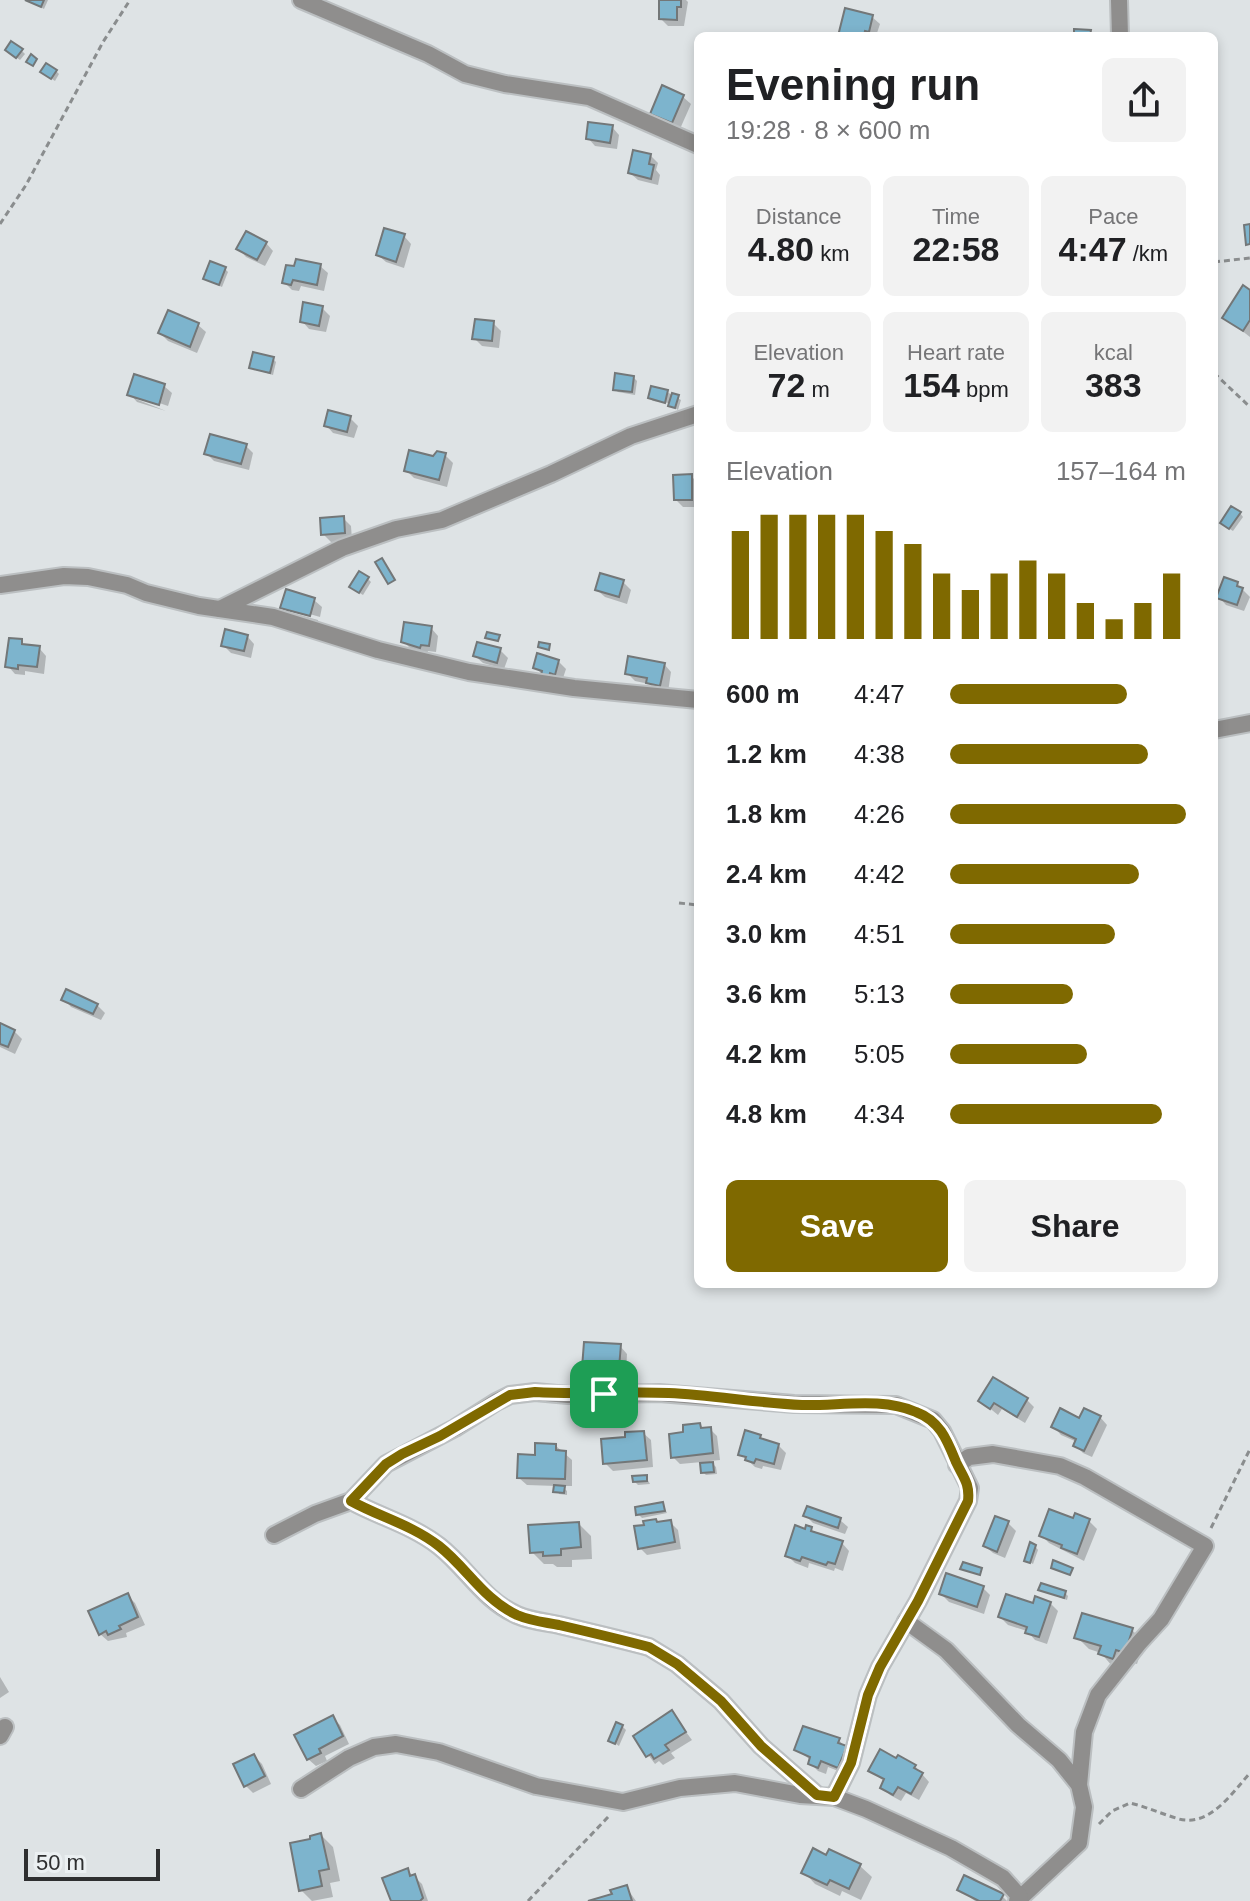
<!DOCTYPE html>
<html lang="en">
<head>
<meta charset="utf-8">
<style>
	body { margin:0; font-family:Arial,sans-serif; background:#f2f2f2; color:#202124; height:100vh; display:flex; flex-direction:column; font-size:30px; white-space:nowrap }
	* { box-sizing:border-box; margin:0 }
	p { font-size:26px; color:#757577 }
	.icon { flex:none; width:44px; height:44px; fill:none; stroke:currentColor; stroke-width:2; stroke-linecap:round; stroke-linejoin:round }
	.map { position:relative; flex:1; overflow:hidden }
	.details { position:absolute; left:694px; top:32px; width:524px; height:1256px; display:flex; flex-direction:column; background:#fff; border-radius:12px; box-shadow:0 4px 12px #0003 }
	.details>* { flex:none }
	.scale { position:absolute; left:24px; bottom:20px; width:136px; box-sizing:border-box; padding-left:8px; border:4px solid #2e2f30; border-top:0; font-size:22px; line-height:28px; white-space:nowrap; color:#2e2f30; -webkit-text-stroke:6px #ebf0f2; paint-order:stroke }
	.pin { position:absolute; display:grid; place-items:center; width:68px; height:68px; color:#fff; margin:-34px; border-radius:16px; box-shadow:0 4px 12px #0006 }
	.round { display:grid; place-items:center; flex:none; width:84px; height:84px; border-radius:12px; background:#f2f2f2 }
	.summary { display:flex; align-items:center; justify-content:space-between; height:136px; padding:0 32px }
	h1 { font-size:44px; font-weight:700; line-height:60px }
	.figures { display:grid; grid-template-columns:repeat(3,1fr); gap:12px; height:136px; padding:8px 32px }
	.figures div { display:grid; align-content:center; border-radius:12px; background:#f2f2f2; text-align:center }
	.figures b { font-size:34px; font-weight:700 }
	.figures small { font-size:22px; font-weight:400 }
	.figures p { font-size:22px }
	.chart { height:224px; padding:16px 32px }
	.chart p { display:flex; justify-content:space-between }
	.chart svg { width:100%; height:144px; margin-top:8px; stroke:#7f6900; stroke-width:6 }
	.button { display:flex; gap:16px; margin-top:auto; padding:16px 32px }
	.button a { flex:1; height:92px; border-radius:12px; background:#7f6900; color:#fff; font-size:32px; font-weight:700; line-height:92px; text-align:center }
	.button a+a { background:#f2f2f2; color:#202124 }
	ul { padding:0 32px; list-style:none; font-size:26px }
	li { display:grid; grid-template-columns:128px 96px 1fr; align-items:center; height:60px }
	li i { height:20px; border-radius:10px; background:#7f6900 }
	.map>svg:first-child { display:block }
	.shadow { fill:#0003 }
	.building { fill:#7db4cd; stroke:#737778; stroke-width:2 }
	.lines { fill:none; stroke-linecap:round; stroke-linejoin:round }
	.street-casing { stroke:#bbbfc1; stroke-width:20 }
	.path { stroke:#8a8d8e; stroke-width:3; stroke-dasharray:6 4; stroke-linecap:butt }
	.street { stroke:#8f8e8d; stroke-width:16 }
	.route-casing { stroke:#fff; stroke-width:16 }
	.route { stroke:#7f6900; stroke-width:10 }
</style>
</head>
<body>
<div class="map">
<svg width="1250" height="1901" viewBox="0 0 1250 1901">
	<rect width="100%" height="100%" fill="#dee3e5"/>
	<g class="shadow">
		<path d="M27 0H48L44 9Z"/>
		<path d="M661 0H686L688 2 684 26H668L661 19Z"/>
		<path d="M872 17 880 24 876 36H840Z"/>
		<path d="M21 50 25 54 20 60 10 53Z"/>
		<path d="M56 71 59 74 55 81 46 75Z"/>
		<path d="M663 88 683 97 691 104 680 129 660 121 652 113Z"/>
		<path d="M612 127 619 135 617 149 595 146 588 138Z"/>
		<path d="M650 155 658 163 656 170 660 175 658 185 638 180 630 173Z"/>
		<path d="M404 236 411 244 404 268 386 262 378 255Z"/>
		<path d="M266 243 273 251 265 266 246 257 239 249Z"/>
		<path d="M320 266 328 273 324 291 301 286 299 291 292 290 284 282Z"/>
		<path d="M225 269 228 272 222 287 205 279Z"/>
		<path d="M1250 292V337L1224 317Z"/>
		<path d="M322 308 330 316 326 332 309 329 302 321Z"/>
		<path d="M493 323 501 331 499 348 482 346 474 338Z"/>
		<path d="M198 325 206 332 197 353 168 341 160 333Z"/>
		<path d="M273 359 276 362 273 375 251 368Z"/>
		<path d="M633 377 637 381 635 395 618 392 615 389Z"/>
		<path d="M164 386 172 393 168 406 136 395V399L166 411 137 402 130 394Z"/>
		<path d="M667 392 681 400 678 410 668 403 653 401 650 398Z"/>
		<path d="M350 418 358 426 354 438 333 433 326 425Z"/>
		<path d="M246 446 253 453 249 470 214 461 206 453Z"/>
		<path d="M445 455 453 463 447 487 414 478 406 470Z"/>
		<path d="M691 476 698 483V507H683L676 500Z"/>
		<path d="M1240 513 1243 517 1233 531 1225 526Z"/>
		<path d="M343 518 351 526 352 540 331 542 323 534Z"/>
		<path d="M368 579 371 582 363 595 355 590Z"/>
		<path d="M623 582 631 590 627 604 605 597 597 590Z"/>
		<path d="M1237 584 1250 597 1244 611 1226 605 1219 597Z"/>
		<path d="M314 600 322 607 320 617 289 608V612L318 620V622L290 615 283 607Z"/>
		<path d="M431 628 438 636 436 652 428 651 427 654 411 649 403 641Z"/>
		<path d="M247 636 254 644 251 658 231 653 223 645Z"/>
		<path d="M21 641 27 647 39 648 46 656 44 674 25 671V675L15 674 8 666Z"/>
		<path d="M500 650 508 658 504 669 483 663 475 656Z"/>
		<path d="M558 661 566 669 562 681 543 675 535 667Z"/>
		<path d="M664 664 671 672 668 692 656 690 649 684 635 681 627 673Z"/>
		<path d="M64 999 97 1005 105 1013 101 1020 71 1007Z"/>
		<path d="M0 1025 14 1031 22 1039 15 1054 0 1047Z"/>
		<path d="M620 1346 627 1354 626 1374 601 1373 600 1376 592 1375 584 1368Z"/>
		<path d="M1027 1400 1034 1407 1025 1423 1002 1409 998 1415 981 1401Z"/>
		<path d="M1100 1417 1107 1425 1092 1457 1083 1453 1075 1445 1077 1442 1061 1435 1054 1427Z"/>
		<path d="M700 1425 704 1430 710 1429 717 1436 720 1460 710 1461 716 1467 717 1474 706 1475 703 1472 702 1462 680 1464 673 1457 685 1434Z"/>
		<path d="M643 1433 651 1440 653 1467 613 1471 605 1463 628 1439Z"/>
		<path d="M760 1436 765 1442 778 1445 786 1453 781 1470 763 1466 762 1469 755 1467 741 1454Z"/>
		<path d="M556 1446 572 1460V1486H562L567 1491V1495L559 1494 556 1486 527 1485 519 1478 537 1457Z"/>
		<path d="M646 1477 650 1484 638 1485 634 1481Z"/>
		<path d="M662 1504 667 1513 642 1518 638 1514Z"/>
		<path d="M806 1516 840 1520 848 1527 845 1534 813 1523Z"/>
		<path d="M996 1518 1008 1523 1016 1531 1005 1558 993 1553 985 1546Z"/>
		<path d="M1074 1520 1089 1521 1097 1529 1084 1561 1049 1543 1041 1535Z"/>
		<path d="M670 1522 678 1530 681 1549 647 1555 640 1548Z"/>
		<path d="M579 1524 591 1536 592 1559 572 1560V1567H557L553 1564H544L532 1552Z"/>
		<path d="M811 1529 817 1535 842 1543 849 1551 843 1571 835 1568 834 1571 809 1563 808 1568 795 1563 787 1555 806 1531Z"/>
		<path d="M1035 1546 1038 1550 1033 1564 1026 1560Z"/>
		<path d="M983 1588 990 1595 984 1614 949 1602 941 1594Z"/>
		<path d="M1041 1590 1065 1593 1068 1596 1067 1600Z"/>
		<path d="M128 1596 135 1603 145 1625 126 1633 127 1637 108 1641 100 1634Z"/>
		<path d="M1050 1603 1058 1611 1047 1644 1035 1640 1027 1631 1008 1625 1000 1617 1034 1605Z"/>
		<path d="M1132 1630 1144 1642 1137 1664 1128 1661 1112 1666 1101 1653 1089 1649 1077 1637Z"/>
		<path d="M0 1677 9 1692 0 1698Z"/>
		<path d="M672 1713 692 1740 671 1753 675 1758 663 1765 659 1761 655 1764 635 1737Z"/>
		<path d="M333 1718 340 1725 349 1744 325 1756 327 1761 316 1766 308 1759Z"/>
		<path d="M622 1726 626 1730 619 1746 610 1740Z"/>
		<path d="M838 1739 853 1756 846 1774 828 1767 826 1774 818 1771 810 1763 811 1760 796 1750Z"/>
		<path d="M254 1756 262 1764 271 1784 253 1793 245 1785Z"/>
		<path d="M899 1758 915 1766 929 1782 919 1800 906 1793 901 1801 890 1795 882 1787 885 1782 870 1770 897 1761Z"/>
		<path d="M321 1835 333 1847 340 1881 330 1883 333 1897 312 1901 301 1890 313 1841Z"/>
		<path d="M827 1858 860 1866 872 1877 861 1900 842 1891 840 1896 815 1884 804 1872Z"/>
		<path d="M407 1870 422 1884 428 1901H393Z"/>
		<path d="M626 1887 636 1901H595L614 1895Z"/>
		<path d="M960 1890 1002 1896 1007 1901H975Z"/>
	</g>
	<g class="building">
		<path d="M25 0H44L41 7Z"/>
		<path d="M659 0H681V7H677V20L659 19Z"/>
		<path d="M845 8 873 15 869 32 865 31 864 36H838Z"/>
		<path d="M1074 29 1091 30 1090 36H1074Z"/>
		<path d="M11 41 23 49 16 58 5 50Z"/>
		<path d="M31 54 37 59 33 66 26 62Z"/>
		<path d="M46 63 57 70 51 79 40 72Z"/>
		<path d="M662 85 684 95 672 123 650 114Z"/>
		<path d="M588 122 613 125 610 143 586 139Z"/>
		<path d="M633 150 651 154 649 164 654 165 651 179 628 173Z"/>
		<path d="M1250 224V244L1246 245 1244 225Z"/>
		<path d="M384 228 405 234 396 262 376 255Z"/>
		<path d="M246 231 267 242 257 260 236 249Z"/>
		<path d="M296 259 321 264 317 285 293 280 291 285 282 283 286 265 294 266Z"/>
		<path d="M210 261 226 267 219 285 203 279Z"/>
		<path d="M1243 285 1250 290V320L1243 331 1222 318Z"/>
		<path d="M303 302 323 306 319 326 300 322Z"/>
		<path d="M168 310 199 323 190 347 158 333Z"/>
		<path d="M475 319 494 321 492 341 472 339Z"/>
		<path d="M253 352 274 357 270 373 249 368Z"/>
		<path d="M615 373 634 376 632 392 613 390Z"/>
		<path d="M134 374 165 384 159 405 127 395Z"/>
		<path d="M651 386 668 390 665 403 648 398Z"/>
		<path d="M672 393 679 395 675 408 668 406Z"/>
		<path d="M328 410 351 416 347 432 324 426Z"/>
		<path d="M210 434 247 444 241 464 204 454Z"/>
		<path d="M409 450 433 456 437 451 446 453 439 480 404 471Z"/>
		<path d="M692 474V500H674L673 475Z"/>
		<path d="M1231 506 1241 512 1229 529 1220 523Z"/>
		<path d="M344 516 345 533 321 535 320 518Z"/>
		<path d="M382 558 395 580 388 584 375 562Z"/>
		<path d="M359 571 369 577 359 593 349 587Z"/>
		<path d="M600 573 624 580 619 597 595 590Z"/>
		<path d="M1224 577 1238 582 1237 586 1243 588 1237 605 1216 598Z"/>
		<path d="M286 589 315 598 310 616 280 608Z"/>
		<path d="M404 622 432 626 429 646 421 645 420 648 401 642Z"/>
		<path d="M225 629 248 635 244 651 221 646Z"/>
		<path d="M487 632 500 635 498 641 485 638Z"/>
		<path d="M9 638 22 639V644L40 646 37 667 18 665V669L5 667Z"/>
		<path d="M477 642 501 648 497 663 473 656Z"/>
		<path d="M539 642 550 644 549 650 538 647Z"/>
		<path d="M537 653 559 660 555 675 550 673 549 677 541 675 542 671 533 668Z"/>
		<path d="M628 656 665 663 660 686 646 683 647 678 625 674Z"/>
		<path d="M66 989 98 1004 93 1014 61 1000Z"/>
		<path d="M0 1023 15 1030 8 1047 0 1044Z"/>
		<path d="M584 1342 621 1344 619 1368 594 1366 593 1369 582 1368Z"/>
		<path d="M993 1377 1028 1398 1017 1417 994 1403 990 1409 978 1401Z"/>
		<path d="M1060 1408 1079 1418 1084 1408 1101 1416 1084 1451 1073 1446 1076 1439 1051 1427Z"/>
		<path d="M700 1423 701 1428 711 1427 713 1453 671 1458 669 1434 683 1432V1425Z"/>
		<path d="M745 1430 761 1435 760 1438 779 1444 774 1464 756 1459 754 1463 745 1460 746 1457 738 1455Z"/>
		<path d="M644 1431 647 1460 603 1464 601 1439 625 1437V1432Z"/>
		<path d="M535 1443 556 1444V1450L566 1451 565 1479 517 1478 518 1454 535 1455Z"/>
		<path d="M713 1462 714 1472 701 1473 700 1463Z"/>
		<path d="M647 1475V1481L633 1482 632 1476Z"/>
		<path d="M554 1485 565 1486 564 1493 553 1492Z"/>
		<path d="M663 1502 665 1511 636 1515 635 1507Z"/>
		<path d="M807 1506 841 1518 838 1528 803 1516Z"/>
		<path d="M1049 1509 1073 1518 1075 1513 1090 1519 1077 1554 1061 1548 1062 1545 1039 1536Z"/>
		<path d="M995 1516 1009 1521 997 1552 983 1546Z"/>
		<path d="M656 1519 657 1522 671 1520 675 1542 638 1549 634 1526 644 1525 643 1521Z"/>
		<path d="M579 1522 581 1547 561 1549V1555L543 1556V1552L530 1553 528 1525Z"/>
		<path d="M795 1525 805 1529 806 1525 812 1527 811 1531 843 1541 835 1564 828 1562 826 1565 802 1557 800 1561 785 1556Z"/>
		<path d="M1030 1542 1036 1545 1030 1563 1024 1561Z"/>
		<path d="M1053 1560 1073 1568 1070 1575 1051 1568Z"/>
		<path d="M963 1562 982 1568 980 1575 960 1569Z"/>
		<path d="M946 1573 984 1586 977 1607 939 1594Z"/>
		<path d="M1041 1583 1066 1591 1064 1598 1038 1590Z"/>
		<path d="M128 1593 138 1617 119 1626 121 1629 108 1635 106 1631 99 1635 88 1611Z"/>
		<path d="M1006 1594 1033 1603 1035 1596 1051 1602 1039 1637 1025 1633 1027 1627 998 1617Z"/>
		<path d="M1082 1613 1133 1628 1125 1653 1116 1650 1113 1659 1098 1654 1101 1646 1074 1638Z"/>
		<path d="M672 1710 686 1732 665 1745 669 1750 654 1759 651 1754 646 1757 633 1736Z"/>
		<path d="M333 1715 343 1736 319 1749 321 1753 307 1760 294 1735Z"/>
		<path d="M616 1722 623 1725 615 1744 608 1741Z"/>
		<path d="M803 1726 840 1738 838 1743 847 1746 838 1768 821 1761 818 1768 808 1764 810 1757 794 1750Z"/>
		<path d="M880 1749 896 1758 898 1755 916 1765 914 1768 923 1773 911 1794 898 1787 893 1795 880 1788 884 1779 868 1771Z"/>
		<path d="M254 1754 265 1776 244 1787 233 1764Z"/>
		<path d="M321 1833 329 1869 319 1871 322 1886 299 1891 290 1843 310 1839V1836Z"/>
		<path d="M813 1848 826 1855 829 1849 861 1864 849 1889 830 1880 827 1885 801 1873Z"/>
		<path d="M408 1868 410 1876 415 1874 423 1898 420 1901H391L382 1878Z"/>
		<path d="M964 1875 1004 1894 1000 1901H979L957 1890Z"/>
		<path d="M627 1885 632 1901H588L612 1894 610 1890Z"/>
	</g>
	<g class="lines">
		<defs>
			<g id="street">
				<path d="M301 0 428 54 465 74 505 84 589 97 698 145"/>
				<path d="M1119 0 1120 36"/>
				<path d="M0 585 64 576 88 577 127 585 146 593 199 606 273 617 378 650 469 672 574 688 698 700"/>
				<path d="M220 609 342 548 396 529 442 520 551 474 631 436 698 414"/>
				<path d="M1214 730 1250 723"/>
				<path d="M957 1465 969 1457 993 1454 1060 1466 1085 1477 1205 1546 1161 1619 1139 1643 1098 1695 1084 1732 1079 1785"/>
				<path d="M351 1501C380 1517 412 1525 439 1546 467 1568 483 1600 517 1615 531 1621 544 1622 559 1625 589 1632 619 1639 649 1647L677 1664 721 1701 761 1746 817 1795"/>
				<path d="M274 1535 315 1514 351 1501 386 1464 455 1428 496 1402 510 1395 535 1392 568 1395 659 1393 794 1404 896 1405 933 1420 942 1431 970 1488 968 1501 918 1601 880 1667 868 1695 851 1763 834 1797"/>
				<path d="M906 1621 946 1650 1018 1725 1059 1760 1079 1785 1084 1807 1079 1843 1017 1901"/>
				<path d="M0 1736 5 1727"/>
				<path d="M301 1789 349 1758 374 1747 396 1744 439 1752 536 1786 623 1802 680 1788 735 1783 800 1795 834 1797 866 1809 951 1848 1003 1878 1020 1897"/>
			</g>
		</defs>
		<use href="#street" class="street-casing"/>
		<g class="path">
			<path d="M0 224 26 185 103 42 130 0"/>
			<path d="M1214 262 1250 258"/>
			<path d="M1214 373 1250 407"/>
			<path d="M679 903 698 905"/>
			<path d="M1211 1528 1250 1449"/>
			<path d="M1099 1824 1112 1811 1130 1803C1147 1807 1162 1814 1179 1819 1210 1827 1232 1793 1250 1773"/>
			<path d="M528 1901 609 1816"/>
		</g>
		<use href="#street" class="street"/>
	</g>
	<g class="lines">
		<defs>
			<path id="route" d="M535 1392C580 1395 624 1391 669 1393 713 1395 757 1403 802 1405 840 1406 881 1397 916 1412 940 1421 947 1440 956 1462 963 1477 970 1483 968 1501L918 1601 880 1667 868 1695 851 1763 834 1797 817 1795 761 1746 721 1701 677 1664 649 1647C619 1639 589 1632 559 1625 544 1622 531 1621 517 1615 483 1599 467 1568 439 1546 412 1525 380 1517 351 1501L386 1464 402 1454 440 1436 510 1395Z"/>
		</defs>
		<use href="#route" class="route-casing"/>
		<use href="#route" class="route"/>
	</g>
</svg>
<div class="scale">50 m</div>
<div class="pin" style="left:604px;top:1394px;background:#1e9e55"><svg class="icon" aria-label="arrive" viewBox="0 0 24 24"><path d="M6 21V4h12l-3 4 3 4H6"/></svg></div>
<section class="details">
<div class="summary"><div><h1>Evening run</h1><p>19:28 · 8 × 600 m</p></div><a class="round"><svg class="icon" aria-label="share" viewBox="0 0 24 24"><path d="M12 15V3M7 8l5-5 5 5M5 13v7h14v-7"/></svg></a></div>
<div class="figures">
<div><p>Distance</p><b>4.80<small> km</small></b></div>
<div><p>Time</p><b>22:58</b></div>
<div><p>Pace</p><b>4:47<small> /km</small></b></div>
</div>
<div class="figures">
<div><p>Elevation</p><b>72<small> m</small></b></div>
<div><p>Heart rate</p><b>154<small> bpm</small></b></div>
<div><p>kcal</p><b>383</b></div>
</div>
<div class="chart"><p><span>Elevation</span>157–164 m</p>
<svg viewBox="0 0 160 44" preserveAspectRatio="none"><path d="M5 44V11M15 44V6M25 44V6M35 44V6M45 44V6M55 44V11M65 44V15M75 44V24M85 44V29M95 44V24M105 44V20M115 44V24M125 44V33M135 44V38M145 44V33M155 44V24"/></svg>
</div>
<ul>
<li><b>600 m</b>4:47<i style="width:75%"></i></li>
<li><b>1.2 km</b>4:38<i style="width:84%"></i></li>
<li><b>1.8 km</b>4:26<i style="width:100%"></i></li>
<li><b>2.4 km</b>4:42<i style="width:80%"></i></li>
<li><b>3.0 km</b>4:51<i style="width:70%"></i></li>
<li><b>3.6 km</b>5:13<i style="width:52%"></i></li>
<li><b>4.2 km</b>5:05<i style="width:58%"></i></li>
<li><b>4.8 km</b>4:34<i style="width:90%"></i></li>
</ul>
<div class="button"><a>Save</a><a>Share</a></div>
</section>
</div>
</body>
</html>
